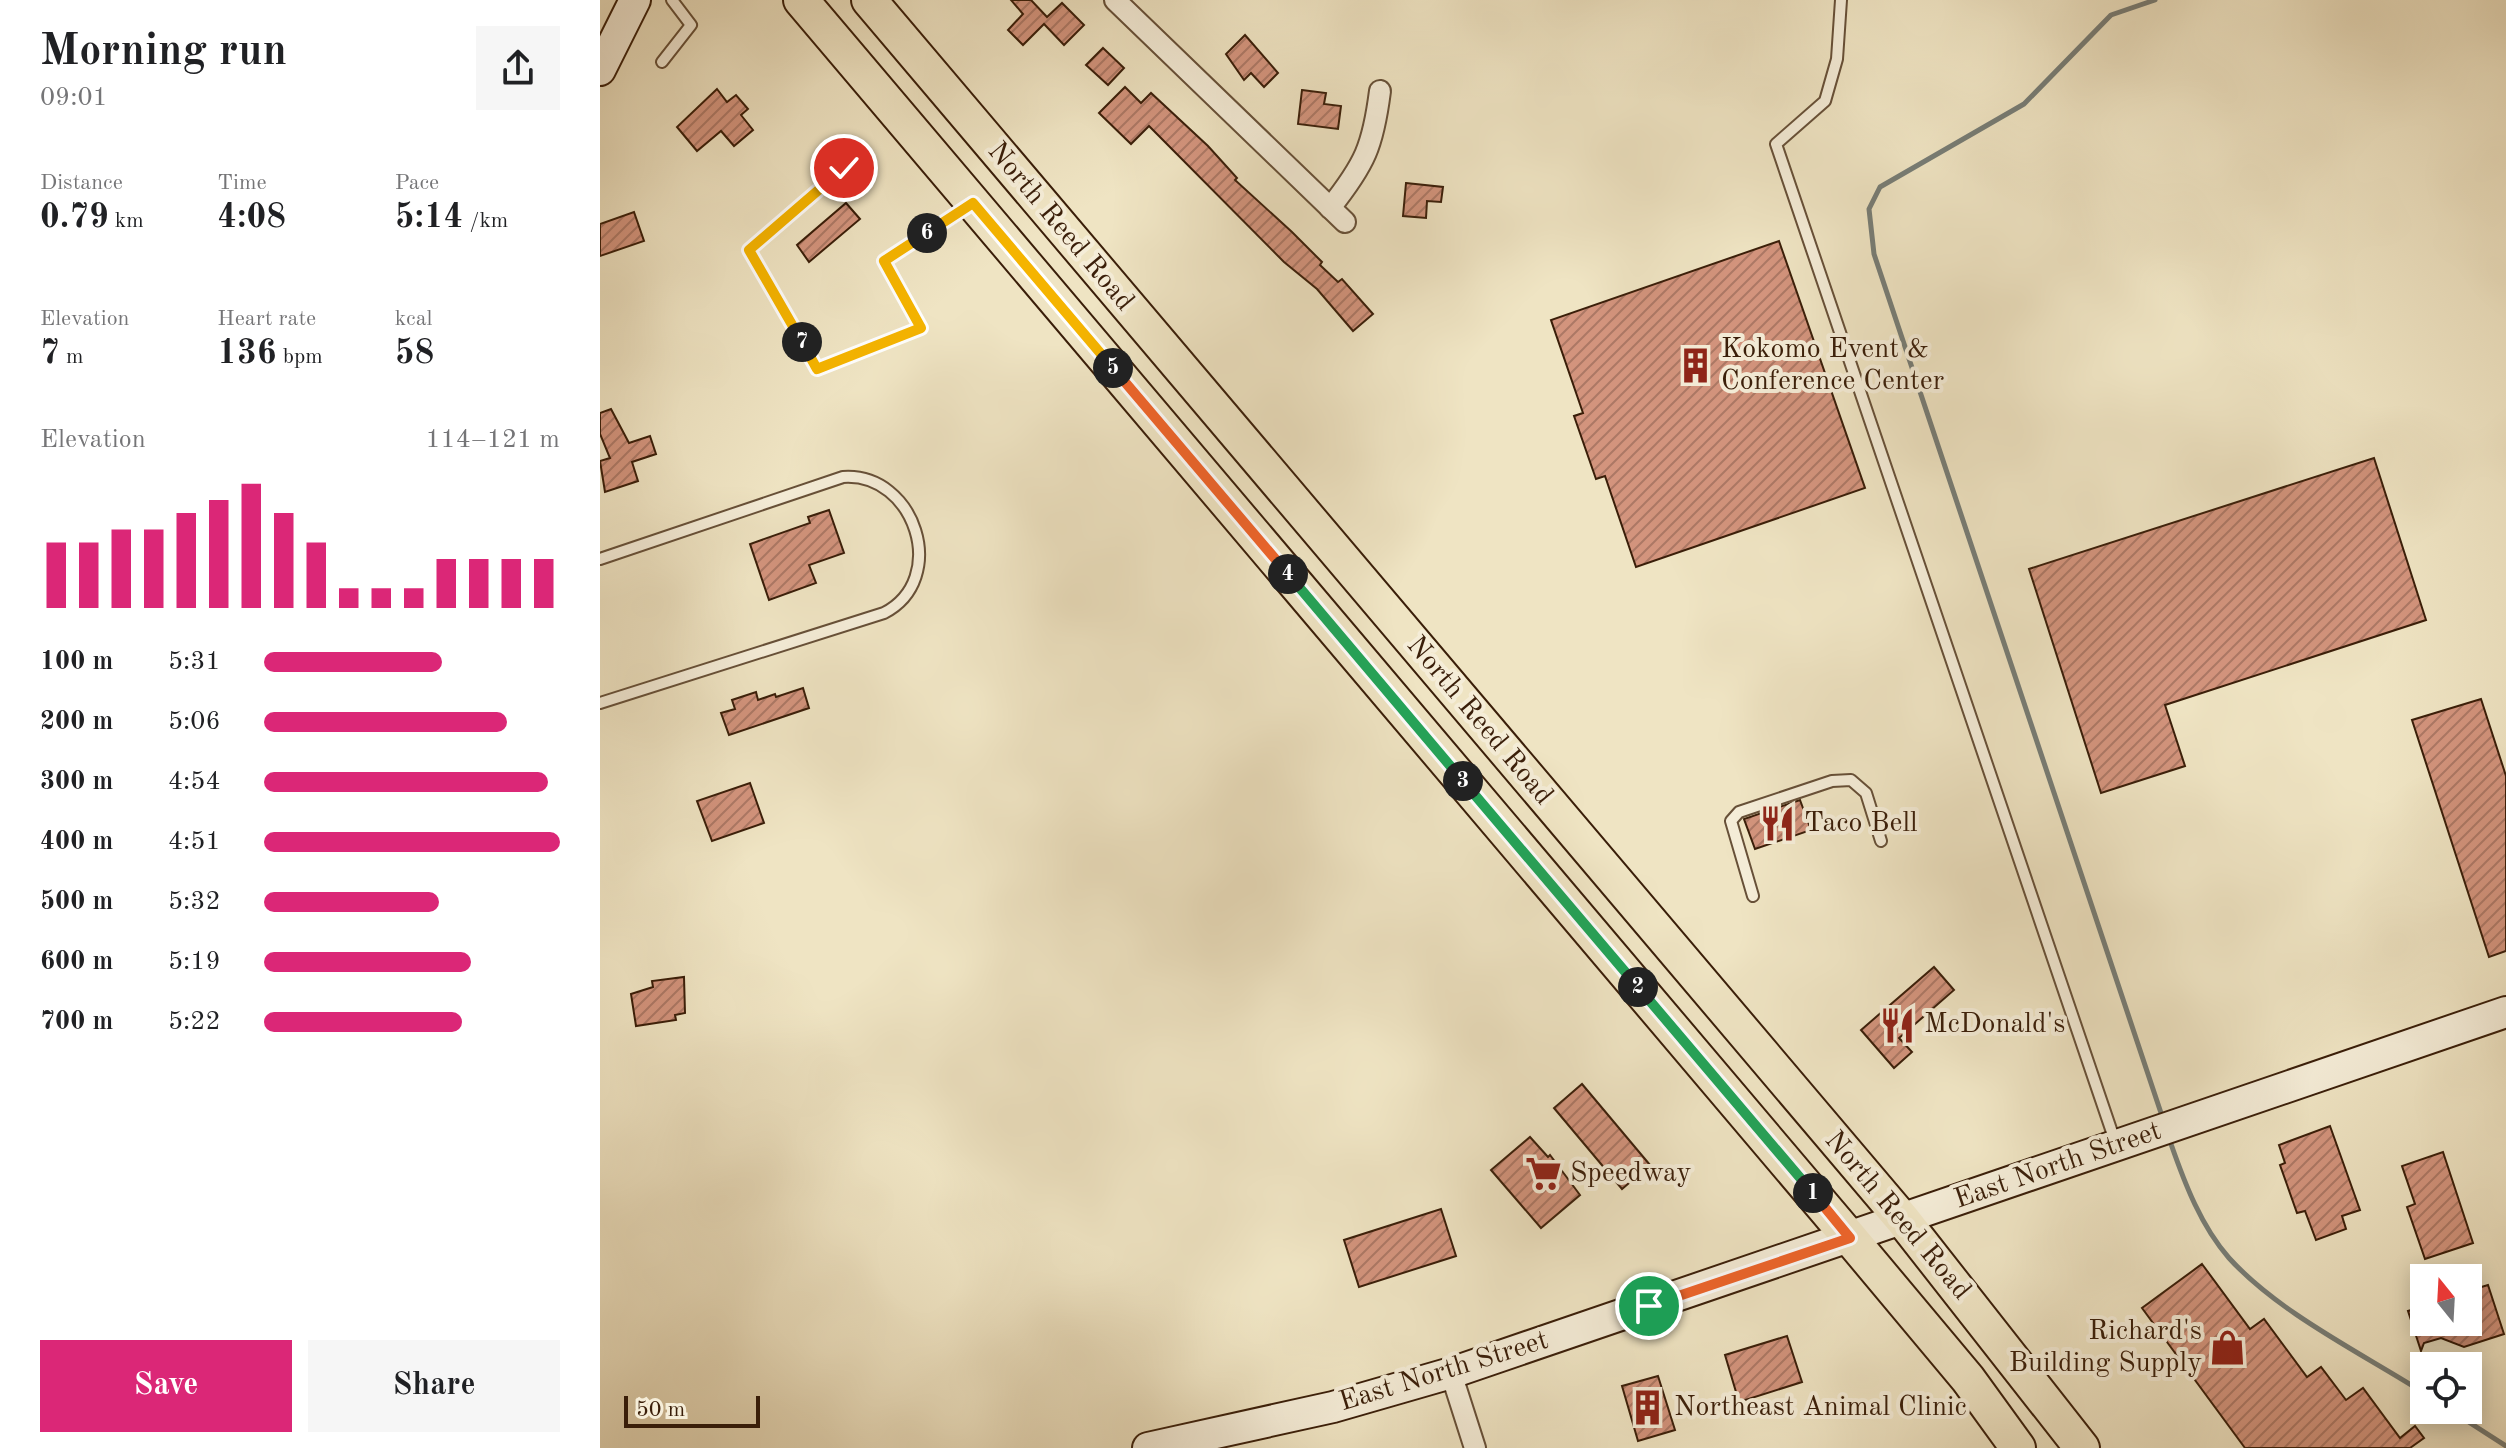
<!DOCTYPE html>
<html lang="en">
<head>
<meta charset="utf-8">
<style>
	body { margin:0; font-family:"Old Standard TT",serif; background:#f6f6f6; color:#202124; height:100vh; display:flex; flex-direction:column; font-size:30px; white-space:nowrap }
	* { box-sizing:border-box; margin:0 }
	p { font-size:26px; color:#757577 }
	.icon { flex:none; width:44px; height:44px; fill:none; stroke:currentColor; stroke-width:2; stroke-linecap:round; stroke-linejoin:round }
	.map { position:relative; flex:1; overflow:hidden }
	.details { display:flex; flex-direction:column; background:#fff; width:600px }
	.details>* { flex:none }
	.needle { width:52px; rotate:342deg }
	.buttons { position:absolute; left:1810px; top:1264px; display:grid; gap:16px }
	.buttons a { display:grid; place-items:center; width:72px; height:72px; border-radius:0px; background:#fff; box-shadow:0 4px 20px #0003; font-size:40px }
	.scale { position:absolute; left:24px; bottom:20px; width:136px; box-sizing:border-box; padding-left:8px; border:4px solid #3a1e09; border-top:0; font-size:22px; line-height:28px; white-space:nowrap; color:#3a1e09; -webkit-text-stroke:6px #f5edd8; paint-order:stroke }
	.pin { position:absolute; display:grid; place-items:center; width:68px; height:68px; color:#fff; margin:-34px; border:4px solid #fff; border-radius:50%; box-shadow:0 2px 8px #0007 }
	.km { position:absolute; width:40px; height:40px; margin:-20px; border-radius:50%; background:#222; color:#fff; font-size:22px; line-height:40px; text-align:center }
	.round { display:grid; place-items:center; flex:none; width:84px; height:84px; border-radius:0px; background:#f6f6f6 }
	.summary { display:flex; align-items:center; justify-content:space-between; height:136px; padding:0 40px }
	h1 { font-size:44px; font-weight:800; line-height:60px }
	.metrics { display:grid; grid-template-columns:repeat(3,1fr); gap:12px; height:136px; padding:8px 40px }
	.metrics div { display:grid; align-content:center }
	.metrics b { font-size:34px; font-weight:800 }
	.metrics small { font-size:22px; font-weight:400 }
	.metrics p { font-size:22px }
	.chart { height:224px; padding:16px 40px }
	.chart p { display:flex; justify-content:space-between }
	.chart svg { width:100%; height:144px; margin-top:8px; stroke:#db2777; stroke-width:6 }
	.action { display:flex; gap:16px; margin-top:auto; padding:16px 40px }
	.action a { flex:1; height:92px; border-radius:0px; background:#db2777; color:#fff; font-size:32px; font-weight:800; line-height:92px; text-align:center }
	.action a+a { background:#f6f6f6; color:#202124 }
	ul { padding:0 40px; list-style:none; font-size:26px }
	li { display:grid; grid-template-columns:128px 96px 1fr; align-items:center; height:60px }
	li i { height:20px; border-radius:10px; background:#db2777 }
	main { display:flex; flex:1; min-height:0 }
	.map>svg:first-child { display:block }
	.lines { fill:none; stroke-linecap:round; stroke-linejoin:round }
	.stream { stroke:#777d76; stroke-width:5 }
	.building { fill:url(#building-hatch); stroke:#3a1e09; stroke-width:2 }
	.lane-casing { stroke:#675038; stroke-width:14 }
	.street-casing { stroke:#675038; stroke-width:24 }
	.secondary-casing { stroke:#3a1e09; stroke-width:34 }
	.primary-casing { stroke:#3a1e09; stroke-width:38 }
	.lane { stroke:#f5edd8; stroke-width:10 }
	.street { stroke:#f5edd8; stroke-width:20 }
	.secondary { stroke:#f5edd8; stroke-width:30 }
	.primary { stroke:#efe4c3; stroke-width:34 }
	.split-1-casing { stroke:#fff; stroke-width:16 }
	.split-2-casing { stroke:#fff; stroke-width:16 }
	.split-3-casing { stroke:#fff; stroke-width:16 }
	.split-4-casing { stroke:#fff; stroke-width:16 }
	.split-5-casing { stroke:#fff; stroke-width:16 }
	.split-6-casing { stroke:#fff; stroke-width:16 }
	.split-7-casing { stroke:#fff; stroke-width:16 }
	.split-8-casing { stroke:#fff; stroke-width:16 }
	.split-1 { stroke:#f0652b; stroke-width:10 }
	.split-2 { stroke:#22a559; stroke-width:10 }
	.split-3 { stroke:#22a559; stroke-width:10 }
	.split-4 { stroke:#22a559; stroke-width:10 }
	.split-5 { stroke:#f0652b; stroke-width:10 }
	.split-6 { stroke:#f5b400; stroke-width:10 }
	.split-7 { stroke:#f5b400; stroke-width:10 }
	.split-8 { stroke:#f5b400; stroke-width:10 }
	.labels { text-anchor:middle; dominant-baseline:central; stroke-width:8; stroke-linejoin:round; paint-order:stroke }
	.street-label { font-size:28px; fill:#3a1e09; stroke:#f5edd8 }
	.poi-label { font-size:28px; fill:#3a1e09; stroke:#f5edd8; text-anchor:start }
</style>
</head>
<body>
<main>
<section class="details">
<div class="summary"><div><h1>Morning run</h1><p>09:01</p></div><a class="round"><svg class="icon" aria-label="share" viewBox="0 0 24 24"><path d="M12 15V3M7 8l5-5 5 5M5 13v7h14v-7"/></svg></a></div>
<div class="metrics">
<div><p>Distance</p><b>0.79<small> km</small></b></div>
<div><p>Time</p><b>4:08</b></div>
<div><p>Pace</p><b>5:14<small> /km</small></b></div>
</div>
<div class="metrics">
<div><p>Elevation</p><b>7<small> m</small></b></div>
<div><p>Heart rate</p><b>136<small> bpm</small></b></div>
<div><p>kcal</p><b>58</b></div>
</div>
<div class="chart"><p><span>Elevation</span>114–121 m</p>
<svg viewBox="0 0 160 44" preserveAspectRatio="none"><path d="M5 44V24M15 44V24M25 44V20M35 44V20M45 44V15M55 44V11M65 44V6M75 44V15M85 44V24M95 44V38M105 44V38M115 44V38M125 44V29M135 44V29M145 44V29M155 44V29"/></svg>
</div>
<ul>
<li><b>100 m</b>5:31<i style="width:60%"></i></li>
<li><b>200 m</b>5:06<i style="width:82%"></i></li>
<li><b>300 m</b>4:54<i style="width:96%"></i></li>
<li><b>400 m</b>4:51<i style="width:100%"></i></li>
<li><b>500 m</b>5:32<i style="width:59%"></i></li>
<li><b>600 m</b>5:19<i style="width:70%"></i></li>
<li><b>700 m</b>5:22<i style="width:67%"></i></li>
</ul>
<div class="action"><a>Save</a><a>Share</a></div>
</section>
<div class="map">
<svg width="1906" height="1448" viewBox="0 0 1906 1448">
	<defs>
		<pattern id="building-hatch" width="6" height="6" patternUnits="userSpaceOnUse" patternTransform="scale(2)"><rect width="6" height="6" fill="#d3947d"/><path d="M-1 1l2-2M0 6l6-6M5 7l2-2" fill="none" stroke="#ac7865"/></pattern>
	</defs>
	<rect width="100%" height="100%" fill="#efe4c3"/>
	<filter id="stains"><feTurbulence type="fractalNoise" baseFrequency=".0025" numOctaves="4"/><feColorMatrix values="0 0 0 0 .2 0 0 0 0 .09 0 0 0 0 .02 0 0 0 .5 -.17"/></filter>
	<radialGradient id="worn" r=".72"><stop offset=".6" stop-color="#630" stop-opacity="0"/><stop offset="1" stop-color="#630" stop-opacity=".3"/></radialGradient>
	<g class="lines">
		<g class="stream">
			<path d="M1555 0 1511 15 1424 104 1280 187 1269 209 1274 254 1561 1113"/>
			<path d="M1571 1144C1585 1184 1601 1226 1629 1258 1679 1313 1761 1353 1824 1393"/>
			<path d="M1850 1410 1906 1446"/>
		</g>
	</g>
	<g class="building">
		<path d="M411 0H431L447 17 462 3 484 25 464 45 444 24 423 45 408 30 423 14Z"/>
		<path d="M645 35 678 73 664 87 651 73 644 80 626 54Z"/>
		<path d="M503 48 524 68 508 85 486 65Z"/>
		<path d="M525 87 541 103 551 93 608 146 637 178 635 180 692 232 722 262 720 265 738 282 742 279 773 314 753 331 717 289 684 262 549 126 531 144 499 113Z"/>
		<path d="M117 89 127 102 136 95 148 109 141 115 153 130 134 146 121 131 97 151 77 127Z"/>
		<path d="M702 90 726 93 724 104 741 106 738 129 698 124Z"/>
		<path d="M806 183 843 187 841 202 827 201 826 218 803 216Z"/>
		<path d="M246 203 260 219 209 262 197 245Z"/>
		<path d="M34 212 44 241 0 256V224Z"/>
		<path d="M1179 241 1265 488 1036 567 1005 476 996 479 974 416 983 413 951 320Z"/>
		<path d="M11 409 29 443 50 436 56 454 32 462 38 481 5 492 0 461 10 458 0 434V413Z"/>
		<path d="M1774 458 1826 620 1565 705 1585 766 1501 793 1429 569Z"/>
		<path d="M229 510 244 553 209 565 216 583 169 600 150 544 210 523 208 517Z"/>
		<path d="M203 688 209 708 129 735 121 713 135 709 132 700 156 692 158 700 175 694 176 697Z"/>
		<path d="M1881 699 1906 776V951L1889 957 1812 720Z"/>
		<path d="M150 783 164 823 112 841 97 801Z"/>
		<path d="M1200 800 1211 830 1155 849 1144 819Z"/>
		<path d="M1334 967 1354 990 1299 1038 1312 1052 1294 1068 1261 1030Z"/>
		<path d="M84 977 85 1013 75 1015 76 1020 36 1026 31 994 53 987 52 981Z"/>
		<path d="M982 1084 1050 1165 1022 1189 954 1108Z"/>
		<path d="M1730 1126 1760 1210 1742 1216 1746 1229 1716 1240 1705 1211 1697 1213 1680 1165 1685 1163 1679 1145Z"/>
		<path d="M930 1137 948 1157 950 1155 980 1195 941 1228 891 1170Z"/>
		<path d="M1843 1152 1873 1243 1825 1259 1807 1207 1815 1204 1802 1166Z"/>
		<path d="M841 1209 856 1256 759 1287 744 1240Z"/>
		<path d="M1602 1264 1650 1329 1664 1319 1707 1377 1721 1367 1746 1400 1763 1388 1800 1438 1815 1426 1824 1438 1810 1448H1645L1542 1308Z"/>
		<path d="M1888 1285 1904 1334 1864 1347 1841 1338 1824 1343 1821 1351 1808 1311 1824 1306V1322H1868V1291Z"/>
		<path d="M1187 1336 1202 1382 1139 1402 1125 1355Z"/>
		<path d="M1058 1376 1075 1430 1038 1441 1022 1386Z"/>
	</g>
	<g class="lines">
		<defs>
			<g id="lane">
				<path d="M1241 0 1237 59 1225 101 1176 144 1516 1144"/>
				<path d="M62 62 91 25 72 0"/>
				<path d="M244 168 149 250 217 369 321 328 284 261 368 207"/>
				<path d="M0 559 243 477C315 472 350 579 284 613L0 703"/>
				<path d="M1153 896 1131 821 1139 812 1232 781 1251 780 1266 793 1281 841"/>
			</g>
			<g id="street">
				<path d="M515 0 745 222"/>
				<path d="M730 208C765 164 773 146 780 91"/>
				<path d="M851 1373 875 1448"/>
			</g>
			<g id="secondary">
				<path d="M0 70 35 0"/>
				<path d="M548 1448 733 1407 851 1373 1906 1012"/>
			</g>
			<g id="primary">
				<path d="M201 0 1250 1238 1368 1379 1418 1448"/>
				<path d="M269 0 1303 1220 1482 1448"/>
			</g>
		</defs>
		<use href="#lane" class="lane-casing"/>
		<use href="#street" class="street-casing"/>
		<use href="#secondary" class="secondary-casing"/>
		<use href="#primary" class="primary-casing"/>
		<use href="#lane" class="lane"/>
		<use href="#street" class="street"/>
		<use href="#secondary" class="secondary"/>
		<use href="#primary" class="primary"/>
	</g>
	<g class="lines">
		<defs>
			<path id="split-1" d="M1049 1306 1250 1238 1213 1193"/>
			<path id="split-2" d="M1038 987 1213 1193"/>
			<path id="split-3" d="M863 781 1038 987"/>
			<path id="split-4" d="M688 574 863 781"/>
			<path id="split-5" d="M513 368 688 574"/>
			<path id="split-6" d="M327 233 373 203 513 368"/>
			<path id="split-7" d="M202 342 217 369 321 328 284 261 327 233"/>
			<path id="split-8" d="M202 342 149 250 244 168"/>
		</defs>
		<use href="#split-1" class="split-1-casing"/>
		<use href="#split-2" class="split-2-casing"/>
		<use href="#split-3" class="split-3-casing"/>
		<use href="#split-4" class="split-4-casing"/>
		<use href="#split-5" class="split-5-casing"/>
		<use href="#split-6" class="split-6-casing"/>
		<use href="#split-7" class="split-7-casing"/>
		<use href="#split-8" class="split-8-casing"/>
		<use href="#split-1" class="split-1"/>
		<use href="#split-2" class="split-2"/>
		<use href="#split-3" class="split-3"/>
		<use href="#split-4" class="split-4"/>
		<use href="#split-5" class="split-5"/>
		<use href="#split-6" class="split-6"/>
		<use href="#split-7" class="split-7"/>
		<use href="#split-8" class="split-8"/>
	</g>
	<defs>
		<symbol id="building-bare" viewBox="-9 -9 18 18"><path d="M-4-6H4V6H1V3H-1V6H-4ZM-2.5-4.3h1.7v1.8h-1.7ZM.8-4.3h1.7v1.8H.8ZM-2.5-1h1.7V.8h-1.7ZM.8-1h1.7V.8H.8Z" fill="#8f2418" stroke="#f5edd8" stroke-width="2.5" paint-order="stroke"/></symbol>
		<symbol id="restaurant-bare" viewBox="-9 -9 18 18"><path d="M-5-6h1v4h1v-4h1v4h1v-4h1v5L-1.5 .5V6h-2V.5L-5-1ZM5-6V6H3V1.5H1.5Q1.5-4 5-6Z" fill="#8f2418" stroke="#f5edd8" stroke-width="2.5" paint-order="stroke"/></symbol>
		<symbol id="supermarket-bare" viewBox="-9 -9 18 18"><path d="M-6-5.5h2.5l.6 2H6L4.5 2H-2.5L-4.4-4H-6ZM-1.5 3.2a1.3 1.3 0 1 0 .1 0ZM3 3.2a1.3 1.3 0 1 0 .1 0Z" fill="#8f2418" stroke="#f5edd8" stroke-width="2.5" paint-order="stroke"/></symbol>
		<symbol id="shop-bare" viewBox="-9 -9 18 18"><path d="M-5-2.5h2.3a2.7 3.5 0 0 1 5.4 0H5L5.5 6h-11ZM-1.5-2.5h3a1.5 2.3 0 0 0-3 0Z" fill="#8f2418" stroke="#f5edd8" stroke-width="2.5" paint-order="stroke"/></symbol>
	</defs>
	<g fill-rule="evenodd">
		<use href="#building-bare" x="1070" y="340" width="51" height="51"/>
		<use href="#restaurant-bare" x="1152" y="798" width="51" height="51"/>
		<use href="#restaurant-bare" x="1272" y="1000" width="51" height="51"/>
		<use href="#supermarket-bare" x="918" y="1148" width="51" height="51"/>
		<use href="#shop-bare" x="1602" y="1322" width="51" height="51"/>
		<use href="#building-bare" x="1022" y="1382" width="51" height="51"/>
	</g>
	<g class="labels">
		<g class="street-label">
			<text transform="translate(460 227) rotate(50)">North Reed Road</text>
			<text transform="translate(879 721) rotate(50)">North Reed Road</text>
			<text transform="translate(1458 1166) rotate(-19)">East North Street</text>
			<text transform="translate(1297 1216) rotate(50)">North Reed Road</text>
			<text transform="translate(844 1372) rotate(-17)">East North Street</text>
		</g>
		<g class="poi-label">
			<text x="1121" y="350">Kokomo Event &amp;<tspan x="1121" dy="32">Conference Center</tspan></text>
			<text x="1204" y="824">Taco Bell</text>
			<text x="1324" y="1025">McDonald's</text>
			<text x="970" y="1174">Speedway</text>
			<text x="1602" y="1332" text-anchor="end">Richard's<tspan x="1602" dy="32">Building Supply</tspan></text>
			<text x="1074" y="1408">Northeast Animal Clinic</text>
		</g>
	</g>
	<rect width="100%" height="100%" filter="url(#stains)"/>
	<rect width="100%" height="100%" fill="url(#worn)"/>
</svg>
<div class="buttons">
<a><svg class="needle" viewBox="-14 -14 28 28"><path d="M0-13l5 13h-10z" fill="#e53935"/><path d="M0 13l5-13h-10z" fill="#757577"/></svg></a>
<a><svg class="icon" aria-label="locate" viewBox="0 0 24 24"><circle cx="12" cy="12" r="6"/><path d="M12 2v4M12 18v4M2 12h4M18 12h4"/></svg></a>
</div>
<div class="scale">50 m</div>
<div class="pin" style="left:1049px;top:1306px;background:#1e9e55"><svg class="icon" aria-label="arrive" viewBox="0 0 24 24"><path d="M6 21V4h12l-3 4 3 4H6"/></svg></div>
<div class="pin" style="left:244px;top:168px;background:#d93025"><svg class="icon" aria-label="check" viewBox="0 0 24 24"><path d="M5 12l5 5 9-10"/></svg></div>
<b class="km" style="left:1213px;top:1193px">1</b>
<b class="km" style="left:1038px;top:987px">2</b>
<b class="km" style="left:863px;top:781px">3</b>
<b class="km" style="left:688px;top:574px">4</b>
<b class="km" style="left:513px;top:368px">5</b>
<b class="km" style="left:327px;top:233px">6</b>
<b class="km" style="left:202px;top:342px">7</b>
</div>
</main>
</body>
</html>
